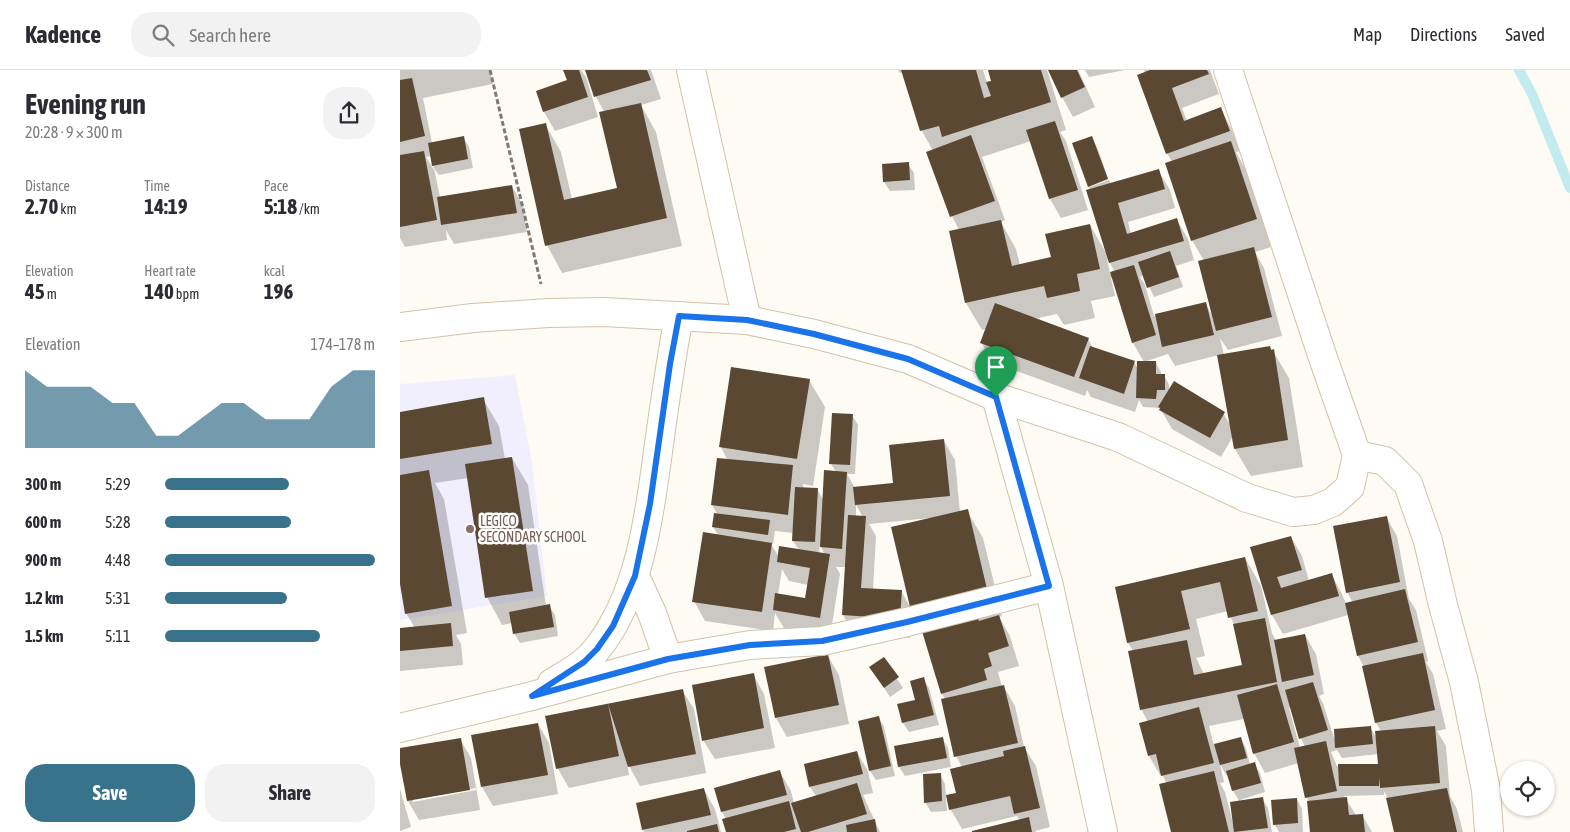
<!DOCTYPE html>
<html lang="en">
<head>
<meta charset="utf-8">
<style>
	body { margin:0; font-family:"Asap Condensed",sans-serif; background:#f2f2f3; color:#2b2b33; height:100vh; display:flex; flex-direction:column; font-size:19px; white-space:nowrap }
	* { box-sizing:border-box; margin:0 }
	p { font-size:16px; color:#7c7c81 }
	.icon { flex:none; width:28px; height:28px; fill:none; stroke:currentColor; stroke-width:2; stroke-linecap:round; stroke-linejoin:round }
	.map { position:relative; flex:1; overflow:hidden }
	.drawer { display:flex; flex-direction:column; background:#fff; width:400px }
	.drawer>* { flex:none }
	.tools { position:absolute; left:1100px; top:691px; display:grid; gap:10px }
	.tools a { display:grid; place-items:center; width:55px; height:55px; border-radius:50%; background:#fff; box-shadow:0 1px 4px #0004; font-size:25px }
	.pin { position:absolute; display:grid; place-items:center; width:42px; height:42px; color:#fff; margin:-51px -21px; border-radius:50% 50% 50% 0; rotate:-45deg; box-shadow:0 0 5px #0007 }
	.pin .icon { rotate:45deg }
	.round { display:grid; place-items:center; flex:none; width:52px; height:52px; border-radius:20px; background:#f2f2f3 }
	.overview { display:flex; align-items:center; justify-content:space-between; height:85px; padding:0 25px }
	h1 { font-size:28px; font-weight:700; line-height:38px }
	.stats { display:grid; grid-template-columns:repeat(3,1fr); gap:8px; height:85px; padding:5px 25px }
	.stats div { display:grid; align-content:center }
	.stats b { font-size:21px; font-weight:700 }
	.stats small { font-size:14px; font-weight:400 }
	.stats p { font-size:14px }
	.chart { height:140px; padding:10px 25px }
	.chart p { display:flex; justify-content:space-between }
	.chart svg { width:100%; height:90px; margin-top:5px; fill:#38728b; opacity:.7 }
	.button { display:flex; gap:10px; margin-top:auto; padding:10px 25px }
	.button a { flex:1; height:58px; border-radius:20px; background:#38728b; color:#fff; font-size:20px; font-weight:700; line-height:58px; text-align:center }
	.button a+a { background:#f2f2f3; color:#2b2b33 }
	ul { padding:0 25px; list-style:none; font-size:16px }
	li { display:grid; grid-template-columns:80px 60px 1fr; align-items:center; height:38px }
	li i { height:12px; border-radius:6px; background:#38728b }
	header { display:flex; align-items:center; gap:30px; box-sizing:border-box; height:70px; padding:0 25px; background:#fff; border-bottom:1px solid #e1e1e2 }
	header strong { font-size:24px }
	nav { display:flex; gap:28px; margin-inline-start:auto; font-size:18px }
	.search { width:350px; height:45px; background:#f2f2f3; display:flex; align-items:center; gap:12px; box-sizing:border-box; padding:0 18px; border-radius:20px; color:#7c7c81; font-size:19px }
	main { display:flex; flex:1; min-height:0 }
	.map>svg:first-child { display:block }
	.education { fill:#f1effd }
	.shadow { fill:#0003; fill-rule:evenodd }
	.lines { fill:none; stroke-linecap:round; stroke-linejoin:round }
	.stream { stroke:#c2ebef; stroke-width:10 }
	.building { fill:#5a4833 }
	.minor-casing { stroke:#d2c2a7; stroke-width:30 }
	.path { stroke:#7e7a73; stroke-width:3; stroke-dasharray:5 2.5; stroke-linecap:butt }
	.minor { stroke:#fff; stroke-width:28 }
	.route-casing { stroke:#fff; stroke-width:10 }
	.route { stroke:#1a73e8; stroke-width:6 }
	.education-dot { fill:#8d6e63; stroke:#fff; stroke-width:2 }
	.labels { text-anchor:middle; dominant-baseline:central; stroke-width:5; stroke-linejoin:round; paint-order:stroke }
	.education-label { font-size:14px; fill:#785e54; stroke:#fff; text-anchor:start }
</style>
</head>
<body>
<header>
<strong>Kadence</strong>
<div class="search"><svg class="icon" aria-label="search" viewBox="0 0 24 24"><circle cx="10" cy="10" r="6"/><path d="M15 15l6 6"/></svg>Search here</div>
<nav><a>Map</a><a>Directions</a><a>Saved</a></nav>
</header>
<main>
<section class="drawer">
<div class="overview"><div><h1>Evening run</h1><p>20:28 · 9 × 300 m</p></div><a class="round"><svg class="icon" aria-label="share" viewBox="0 0 24 24"><path d="M12 15V3M7 8l5-5 5 5M5 13v7h14v-7"/></svg></a></div>
<div class="stats">
<div><p>Distance</p><b>2.70<small> km</small></b></div>
<div><p>Time</p><b>14:19</b></div>
<div><p>Pace</p><b>5:18<small> /km</small></b></div>
</div>
<div class="stats">
<div><p>Elevation</p><b>45<small> m</small></b></div>
<div><p>Heart rate</p><b>140<small> bpm</small></b></div>
<div><p>kcal</p><b>196</b></div>
</div>
<div class="chart"><p><span>Elevation</span>174–178 m</p>
<svg viewBox="0 0 160 44" preserveAspectRatio="none"><path d="M0 44V6L10 14L20 14L30 14L40 22L50 22L60 38L70 38L80 30L90 22L100 22L110 30L120 30L130 30L140 14L150 6L160 6V44z"/></svg>
</div>
<ul>
<li><b>300 m</b>5:29<i style="width:59%"></i></li>
<li><b>600 m</b>5:28<i style="width:60%"></i></li>
<li><b>900 m</b>4:48<i style="width:100%"></i></li>
<li><b>1.2 km</b>5:31<i style="width:58%"></i></li>
<li><b>1.5 km</b>5:11<i style="width:74%"></i></li>
</ul>
<div class="button"><a>Save</a><a>Share</a></div>
</section>
<div class="map">
<svg width="1170" height="762" viewBox="0 0 1170 762">
	<rect width="100%" height="100%" fill="#fefbf5"/>
	<path class="education" d="M115 305 132 392 147 526 0 550V314Z"/>
	<g class="shadow">
		<path d="M0 0H90L93 14 23 28 32 73 63 67 69 77 73 98 39 105 34 98 40 127 112 116 123 136 127 162 54 174 46 160 47 170 5 177 0 168ZM31 86 34 99V100L26 87Z"/>
		<path d="M165 0H181L186 7 198 47 155 61 144 42 137 22 168 11Z"/>
		<path d="M187 0H251L261 29 241 35 256 62 282 176 162 203 147 175 145 54 161 82 172 129 218 119 205 43 196 27Z"/>
		<path d="M498 0H583L587 13 593 12 589 0H647L666 60 660 62 666 71 688 140 661 148 650 129 631 71 582 87 605 150 601 152 616 179 620 195 652 188 690 155 706 183 689 117 709 110 711 115 758 100 770 120 775 138 728 152 731 164 777 150 788 169 794 190 776 196 783 217 754 227 744 205 740 207 745 215 754 246 805 233 812 245 804 191 792 170 772 92 767 83 744 0H810L819 24 782 38 787 51 820 38 831 58 840 81 836 82 846 100 871 177 855 182 864 198 882 266 828 280 820 268 824 285 870 277 873 281 889 308 903 397 851 406 835 379 833 366 821 387 772 359 760 338 743 337 739 330 735 342 691 327 687 320 685 326 592 292 581 272 586 259 582 260 566 233 550 162 559 160 552 146 528 82 533 81 522 61 503 2 500 3ZM707 188 715 202 710 204ZM713 207 733 273 744 292 768 284 775 296 819 285 831 356 823 343 769 321V315L764 305H761V302L756 293 738 299 734 292 693 278 688 269 634 249 657 244 664 255 695 248 691 231 715 226 711 208Z"/>
		<path d="M649 0H678L695 37 673 47 662 27Z"/>
		<path d="M685 0H725L689 7Z"/>
		<path d="M692 68 697 77 708 108 688 115Z"/>
		<path d="M508 94 514 103 515 120 490 121 484 112Z"/>
		<path d="M409 310 425 337 413 416 403 414V419H417L424 431 436 402 431 394 452 345 458 355 455 404H447L455 418 494 414 544 371 555 390 560 442 567 441 583 468 602 546 599 547 610 566 619 596 598 602 602 617H604L615 636 624 677 636 696 650 757 635 761 636 762H574L620 751 617 746 562 759 551 740 548 727H546L547 741 531 742 525 732 540 704 545 714 546 727 557 723 562 697 556 686 545 629 542 624 523 558 512 538 493 458 531 449 530 448 469 454 476 466 473 520 501 521 512 540 510 568 454 564 443 545 446 497H436L440 504 430 567 385 560 375 543 373 561 305 551 294 531 319 466 313 457 318 445 312 435 328 391 321 377ZM456 435 463 447 456 446ZM375 461 394 463 393 471 399 480 379 487 371 474H373ZM420 475 425 485 419 484ZM382 499 389 511 408 515 406 530 378 525Z"/>
		<path d="M83 329 99 356 105 389 112 388 128 415 146 536H149L155 545 158 566 120 573 114 563 112 553 102 555 87 527 68 408 35 413 44 429 67 563 56 565 61 574 63 595 0 601V560L15 558 6 543 0 507V343Z"/>
		<path d="M986 447 997 466 1009 529 1016 540 1028 591 1026 592 1033 604 1046 659 1037 661 1046 676 1050 726 1057 739 1063 762H995L988 729 984 721V725L944 726 956 745H962L972 762H911L909 732 907 728 899 693 865 703 854 683 844 649 809 656 814 675 840 668 846 678 850 695 854 694 860 703 865 722 840 730V732L862 728 868 738 872 762H772L767 714 762 704 760 705 749 686 748 652 741 639 734 582 728 573 716 518 845 488 861 516 872 563 876 571 905 565 916 584 924 624 919 626 923 633 934 668 970 657 977 669 981 661 976 653 964 597 958 586 948 545 883 564 872 545 852 478 891 467 902 486 909 511 931 504 942 524 946 534 953 533 947 522ZM828 541 835 557 843 596 804 604 796 588 805 586 796 549ZM891 637 901 668 905 677 900 678 889 638ZM937 680 942 688 979 684 980 695 937 696 931 682ZM820 694 826 705 828 704 833 721 840 732 834 753H833L825 722 820 713 824 712Z"/>
		<path d="M428 586 439 605 449 654 387 667 376 648 366 598Z"/>
		<path d="M484 589 503 618 490 627 471 598Z"/>
		<path d="M353 604 364 624 375 678 315 689 303 670Z"/>
		<path d="M523 609 529 618 539 655 509 662 503 653 498 635 516 630Z"/>
		<path d="M282 620 294 639 306 703 240 716 227 692 229 705 169 718 158 699 146 647Z"/>
		<path d="M479 648 484 657 495 706 476 710 470 701Z"/>
		<path d="M138 654 149 673 158 724 93 736 82 717Z"/>
		<path d="M542 668 548 678 551 697 505 706 499 697Z"/>
		<path d="M60 669 71 688 80 740 19 750 8 731 0 680ZM76 718V720L13 732V729Z"/>
		<path d="M457 682 468 701 473 723 463 725 480 762H327L326 749 322 742 316 719 380 702 391 721 394 733 416 726 410 717Z"/>
		<path d="M0 719 11 757 0 761Z"/>
		<path d="M304 720 315 739 321 762H244L243 760Z"/>
		<path d="M897 729 902 739 903 762H879L874 754Z"/>
	</g>
	<g class="lines">
		<path class="stream" d="M1119 0 1132 24 1170 118"/>
	</g>
	<g class="building">
		<path d="M163 0H179L188 27 143 42 136 21 167 10Z"/>
		<path d="M185 0H247L251 10 194 27Z"/>
		<path d="M501 0H576L584 28 591 26 586 12 591 11 588 0H641L651 32 542 67 539 56 520 61Z"/>
		<path d="M648 0H677L685 17 661 28Z"/>
		<path d="M750 0H807L809 4 772 18 784 51 821 37 830 61 766 84 737 5Z"/>
		<path d="M12 8 25 66 0 72V10Z"/>
		<path d="M241 33 267 148 145 176 119 59 146 53 164 130 217 118 199 42Z"/>
		<path d="M655 51 678 120 649 129 626 60Z"/>
		<path d="M571 65 595 131 550 147 526 82Z"/>
		<path d="M64 66 68 89 32 96 28 73Z"/>
		<path d="M692 66 708 109 688 117 672 73Z"/>
		<path d="M831 71 857 149 791 171 765 93Z"/>
		<path d="M24 81 37 150 0 157V85Z"/>
		<path d="M509 92 510 110 483 112 482 94Z"/>
		<path d="M759 99 765 119 718 133 727 164 777 148 784 171 709 193 686 120Z"/>
		<path d="M112 115 117 143 41 155 37 127Z"/>
		<path d="M601 150 612 196 651 187 645 164 690 154 700 199 677 204 680 221 647 228 644 216 565 233 549 161Z"/>
		<path d="M854 177 872 247 816 261 798 191Z"/>
		<path d="M770 181 779 207 747 218 738 192Z"/>
		<path d="M734 195 756 265 732 273 710 202Z"/>
		<path d="M806 232 814 265 762 277 755 244Z"/>
		<path d="M595 233 689 268 674 307 580 273Z"/>
		<path d="M690 276 735 291 724 324 679 308Z"/>
		<path d="M870 276 871 280 874 279 888 370 834 379 817 285Z"/>
		<path d="M737 291H756V304H765V320H757L756 329 736 328Z"/>
		<path d="M331 297 410 309 397 389 319 377Z"/>
		<path d="M774 311 825 342 810 368 759 340 760 338 758 337Z"/>
		<path d="M84 327 92 374 0 389V342Z"/>
		<path d="M432 343 453 344 450 395 429 394Z"/>
		<path d="M544 369 550 426 455 435 453 417 493 413 489 375Z"/>
		<path d="M112 387 133 521 85 528 65 394Z"/>
		<path d="M317 388 393 395 388 445 311 435Z"/>
		<path d="M29 400 52 536 5 544 0 514V405Z"/>
		<path d="M424 400 447 402 442 479 420 477Z"/>
		<path d="M395 417 418 418 415 472 392 471Z"/>
		<path d="M568 439 587 519 510 537 491 457Z"/>
		<path d="M314 443 370 450 368 465 312 457Z"/>
		<path d="M448 445 466 446 461 518 502 520 500 549 442 545Z"/>
		<path d="M987 446 1000 512 946 523 933 456Z"/>
		<path d="M303 462 372 473 362 542 292 532Z"/>
		<path d="M891 466 902 500 877 507 881 518 932 503 939 526 871 545 850 477Z"/>
		<path d="M379 476 430 484 420 548 373 540 375 523 405 528 410 498 377 492Z"/>
		<path d="M845 487 858 541 828 548 820 512 781 521 790 559 727 573 715 517Z"/>
		<path d="M1005 519 1018 572 957 586 945 533Z"/>
		<path d="M150 534 154 557 113 564 109 542Z"/>
		<path d="M576 542 579 551 599 545 609 576 588 583 592 596 584 599 587 610 541 624 521 558Z"/>
		<path d="M865 548 877 612 740 640 728 581 787 570 794 605 842 595 833 554Z"/>
		<path d="M51 553 53 576 0 581V558Z"/>
		<path d="M905 564 914 605 882 612 874 570Z"/>
		<path d="M1023 583 1035 640 975 653 962 596Z"/>
		<path d="M428 584 439 635 375 648 364 597Z"/>
		<path d="M484 587 499 607 484 618 469 597Z"/>
		<path d="M354 603 364 658 302 671 292 615Z"/>
		<path d="M524 607 534 645 502 653 497 634 515 630 510 611Z"/>
		<path d="M913 612 928 660 899 669 885 620Z"/>
		<path d="M877 614 894 672 853 684 837 625Z"/>
		<path d="M604 615 618 673 554 687 541 629Z"/>
		<path d="M283 619 296 684 228 697 208 634 219 686 156 699 145 646Z"/>
		<path d="M799 637 814 693 761 706 756 684 748 686 739 653Z"/>
		<path d="M479 646 491 696 469 701 458 651Z"/>
		<path d="M138 653 148 705 81 717 71 665Z"/>
		<path d="M971 656 973 674 935 678 934 659Z"/>
		<path d="M1035 656 1040 713 980 718V708L979 716H939L938 694H978L975 661Z"/>
		<path d="M543 667 547 688 498 697 494 676Z"/>
		<path d="M841 667 847 688 820 695 814 674Z"/>
		<path d="M61 668 70 720 7 731 0 694V678Z"/>
		<path d="M926 671 937 721 905 728 894 678Z"/>
		<path d="M625 676 640 738 614 744 610 726 549 740 546 725 556 723 550 699 604 686 603 681Z"/>
		<path d="M457 681 463 704 409 717 404 694Z"/>
		<path d="M855 692 861 713 832 721 826 701Z"/>
		<path d="M380 700 387 725 321 742 314 718Z"/>
		<path d="M814 701 829 762H771L759 714Z"/>
		<path d="M541 703 542 731 524 733 523 704Z"/>
		<path d="M457 713 467 744 408 762H401L391 733Z"/>
		<path d="M304 718 311 745 242 760 236 733Z"/>
		<path d="M1047 718 1057 762H994L986 728Z"/>
		<path d="M863 727 868 758 834 762 830 732Z"/>
		<path d="M947 727 949 745 963 744 965 762H910L907 731Z"/>
		<path d="M897 728 898 753 873 755 871 730Z"/>
		<path d="M389 731 396 759 384 762H326L322 749Z"/>
		<path d="M629 747 632 762H572V761Z"/>
		<path d="M475 749 477 762H447L446 755Z"/>
		<path d="M317 754 319 762H287V761Z"/>
	</g>
	<g class="lines">
		<defs>
			<g id="minor">
				<path d="M291 0 347 250"/>
				<path d="M0 257 73 248 148 243 204 242 347 250 414 264 508 289 596 327 718 367 847 428 893 442 914 440 933 432 950 417 957 385 922 285 828 0"/>
				<path d="M596 327 649 516 703 762"/>
				<path d="M957 385 985 391 1008 414 1028 471 1043 535 1064 612 1086 720 1089 762"/>
				<path d="M235 506 252 543 268 589"/>
				<path d="M152 613C168 603 186 594 197 579 241 524 250 441 259 374 265 331 271 288 279 246"/>
				<path d="M0 658 132 626 268 589 350 575 422 571 507 552 649 516"/>
			</g>
		</defs>
		<use href="#minor" class="minor-casing"/>
		<path class="path" d="M90 0 141 214"/>
		<use href="#minor" class="minor"/>
	</g>
	<g class="lines">
		<defs>
			<path id="route" d="M279 246 347 250 414 264 508 289 596 327 649 516 507 552 422 571 350 575 268 589 132 626 184 592 197 579 213 556 235 506 250 434 270 294Z"/>
		</defs>
		<use href="#route" class="route-casing"/>
		<use href="#route" class="route"/>
	</g>
	<circle class="education-dot" cx="70" cy="459" r="5"/>
	<g class="labels">
		<g class="education-label">
			<text x="80" y="451">LEGICO<tspan x="80" dy="16">SECONDARY SCHOOL</tspan></text>
		</g>
	</g>
</svg>
<div class="tools">
<a><svg class="icon" aria-label="locate" viewBox="0 0 24 24"><circle cx="12" cy="12" r="6"/><path d="M12 2v4M12 18v4M2 12h4M18 12h4"/></svg></a>
</div>
<div class="pin" style="left:596px;top:327px;background:#1e9e55"><svg class="icon" aria-label="arrive" viewBox="0 0 24 24"><path d="M6 21V4h12l-3 4 3 4H6"/></svg></div>
</div>
</main>
</body>
</html>
